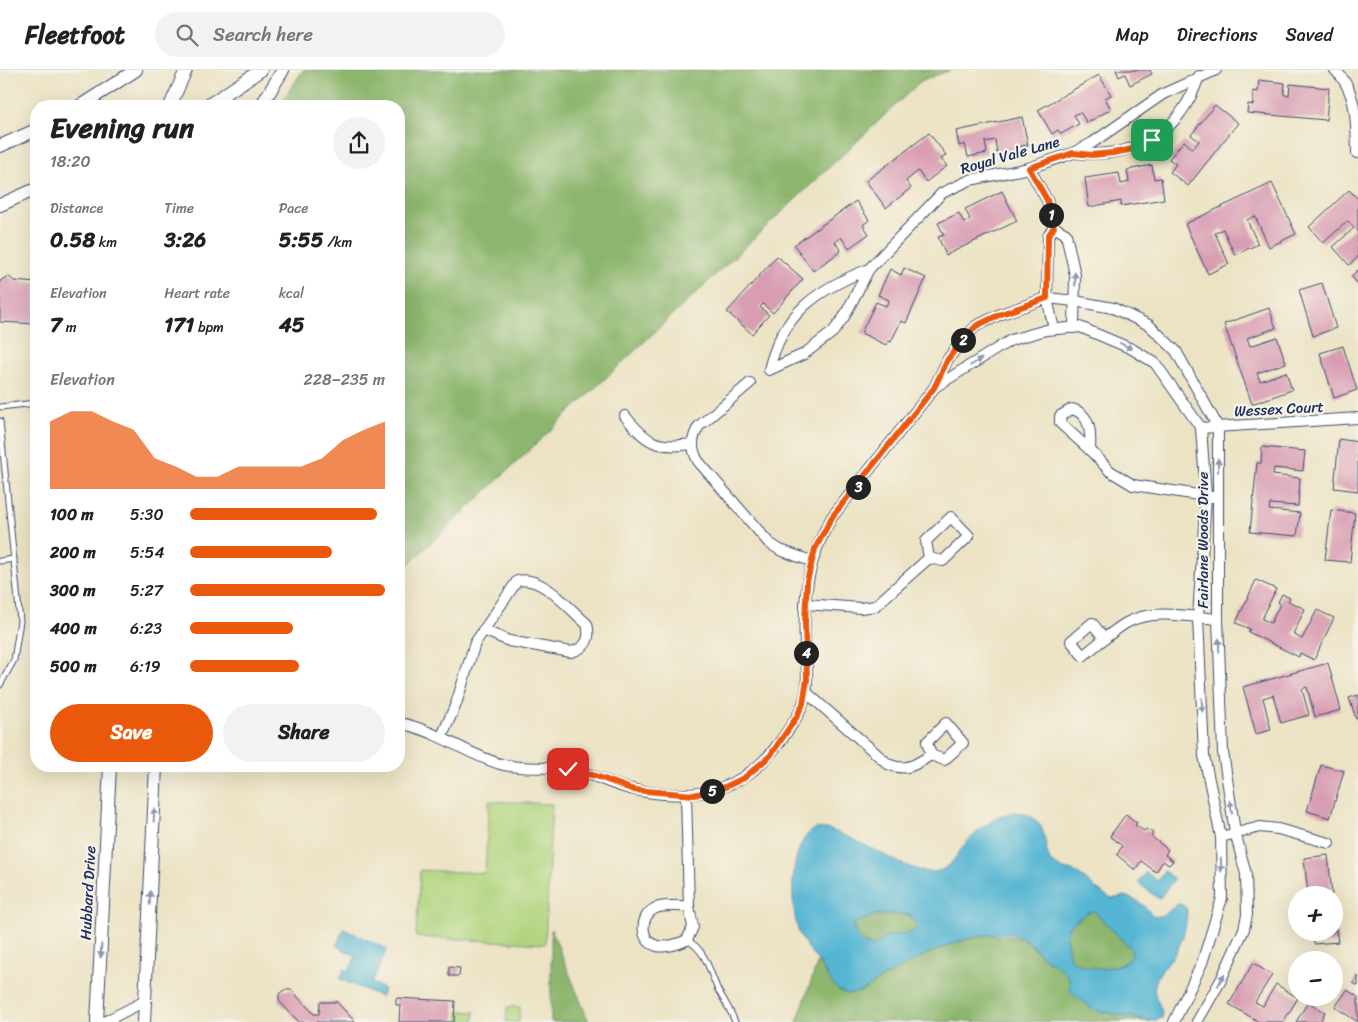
<!DOCTYPE html>
<html lang="en">
<head>
<meta charset="utf-8">
<style>
	body { margin:0; font-family:Sriracha,sans-serif; background:#f2f2f2; color:#202124; height:100vh; display:flex; flex-direction:column; font-size:19px; white-space:nowrap }
	* { box-sizing:border-box; margin:0 }
	p { font-size:16px; color:#757577 }
	.icon { flex:none; width:28px; height:28px; fill:none; stroke:currentColor; stroke-width:2; stroke-linecap:round; stroke-linejoin:round }
	.map { position:relative; flex:1; overflow:hidden }
	.sheet { position:absolute; left:30px; top:30px; width:375px; height:672px; display:flex; flex-direction:column; background:#fff; border-radius:20px; box-shadow:0 5px 20px #0002 }
	.sheet>* { flex:none }
	.fabs { position:absolute; left:1288px; top:816px; display:grid; gap:10px }
	.fabs a { display:grid; place-items:center; width:55px; height:55px; border-radius:50%; background:#fff; box-shadow:0 5px 20px #0002; font-size:25px }
	.pin { position:absolute; display:grid; place-items:center; width:42px; height:42px; color:#fff; margin:-21px; border-radius:10px; box-shadow:0 2px 8px #0006 }
	.km { position:absolute; width:25px; height:25px; margin:-12px; border-radius:50%; background:#222; color:#fff; font-size:14px; line-height:25px; text-align:center }
	.round { display:grid; place-items:center; flex:none; width:52px; height:52px; border-radius:26px; background:#f2f2f2 }
	.summary { display:flex; align-items:center; justify-content:space-between; height:85px; padding:0 20px }
	h1 { font-size:28px; font-weight:800; line-height:38px }
	.metrics { display:grid; grid-template-columns:repeat(3,1fr); gap:8px; height:85px; padding:5px 20px }
	.metrics div { display:grid; align-content:center }
	.metrics b { font-size:21px; font-weight:800 }
	.metrics small { font-size:14px; font-weight:400 }
	.metrics p { font-size:14px }
	.chart { height:140px; padding:10px 20px }
	.chart p { display:flex; justify-content:space-between }
	.chart svg { width:100%; height:90px; margin-top:5px; fill:#ea580c; opacity:.7 }
	.primary-button { display:flex; gap:10px; margin-top:auto; padding:10px 20px }
	.primary-button a { flex:1; height:58px; border-radius:30px; background:#ea580c; color:#fff; font-size:20px; font-weight:800; line-height:58px; text-align:center }
	.primary-button a+a { background:#f2f2f2; color:#202124 }
	ul { padding:0 20px; list-style:none; font-size:16px }
	li { display:grid; grid-template-columns:80px 60px 1fr; align-items:center; height:38px }
	li i { height:12px; border-radius:6px; background:#ea580c }
	header { display:flex; align-items:center; gap:30px; box-sizing:border-box; height:70px; padding:0 25px; background:#fff; border-bottom:1px solid #e0e0e0 }
	header strong { font-size:24px }
	nav { display:flex; gap:28px; margin-inline-start:auto; font-size:18px }
	.search { width:350px; height:45px; background:#f2f2f2; display:flex; align-items:center; gap:12px; box-sizing:border-box; padding:0 18px; border-radius:28px; color:#757577; font-size:19px }
	.map>svg:first-child { display:block }
	.green { fill:#b0d47e; stroke:#66826e }
	.forest { fill:#8cb66d; stroke:#547266 }
	.water { fill:#55b6d3; stroke:#387298; fill-rule:evenodd }
	.building { fill:#d89db2 }
	.lines { fill:none; stroke-linecap:round; stroke-linejoin:round }
	.service-casing { stroke:#3a4a6d; stroke-width:7 }
	.minor-casing { stroke:#3a4a6d; stroke-width:12 }
	.tertiary-casing { stroke:#3a4a6d; stroke-width:14 }
	.service { stroke:#fff; stroke-width:5 }
	.minor { stroke:#fff; stroke-width:10 }
	.tertiary { stroke:#fff; stroke-width:12 }
	.oneway { fill:#8d97ae }
	.route-casing { stroke:#fff; stroke-width:10 }
	.route { stroke:#ea580c; stroke-width:6 }
	.labels { text-anchor:middle; dominant-baseline:central; stroke-width:4.5; stroke-linejoin:round; paint-order:stroke }
	.street-label { font-size:15px; fill:#1b2f5e; stroke:#f7f3e8 }
</style>
</head>
<body>
<header>
<strong>Fleetfoot</strong>
<div class="search"><svg class="icon" aria-label="search" viewBox="0 0 24 24"><circle cx="10" cy="10" r="6"/><path d="M15 15l6 6"/></svg>Search here</div>
<nav><a>Map</a><a>Directions</a><a>Saved</a></nav>
</header>
<div class="map">
<svg width="1358" height="952" viewBox="0 0 1358 952">
	<rect width="100%" height="100%" fill="#f7f3e8"/>
	<filter id="ink" filterUnits="userSpaceOnUse"><feTurbulence type="fractalNoise" baseFrequency=".02" numOctaves="2"/><feDisplacementMap in="SourceGraphic" scale="10" xChannelSelector="R" yChannelSelector="G"/><feConvolveMatrix kernelMatrix="1 2 1 2 8 2 1 2 1" color-interpolation-filters="sRGB"/></filter>
	<filter id="wash" filterUnits="userSpaceOnUse"><feTurbulence type="fractalNoise" baseFrequency=".0096" numOctaves="4" result="noise"/><feDisplacementMap in="SourceGraphic" scale="20" xChannelSelector="R" yChannelSelector="G"/><feGaussianBlur stdDeviation="1.12" result="paint"/><feColorMatrix in="noise" values="0 0 0 0 0 0 0 0 0 0 0 0 0 0 0 0 0 1.4 0 .05"/><feComposite in="paint" operator="in"/></filter>
	<g filter="url(#wash)">
		<rect width="100%" height="100%" fill="#ece3c4"/>
		<g class="green">
			<path d="M489 731 552 734 545 874 416 867 420 800 485 803Z"/>
			<path d="M507 937H520L519 952H506Z"/>
			<path d="M459 941 475 942 474 952H459Z"/>
		</g>
		<g class="forest">
			<path d="M303 0H951L921 11 399 503V36H279Z"/>
			<path d="M1094 841 1131 879 1132 886C1118 903 1087 901 1070 889L1066 867 1068 857 1088 842Z"/>
			<path d="M892 844 909 845 917 854 916 860C906 866 895 863 885 868 882 869 879 874 876 875 864 880 853 864 853 854L876 845Z"/>
			<path d="M551 859 589 952H551Z"/>
			<path d="M993 865 1023 868 1045 888 1058 895 1068 905 1070 913 1094 940 1152 951 797 952 818 891 829 909 859 923C900 897 944 870 993 865Z"/>
		</g>
		<g class="water">
			<path d="M1014 742C1049 746 1041 766 1050 791L1061 798 1076 802 1104 825 1112 829 1125 826 1140 832 1155 847 1164 845 1178 834 1184 835 1187 840C1187 855 1183 872 1174 885 1167 894 1160 900 1156 911 1150 927 1164 935 1162 948L1152 951 1094 940 1070 921C1071 901 1059 898 1045 888 1037 883 1032 872 1023 868 986 851 919 887 888 905 877 910 866 921 855 923 837 927 830 910 822 897 815 886 804 875 799 863 790 837 788 776 813 760 831 748 903 803 931 802 952 801 955 785 967 772 981 757 994 747 1014 742ZM1094 841 1131 879 1132 886C1118 903 1087 901 1070 889L1066 867 1068 857 1088 842ZM892 844 910 845 917 854 915 860C906 866 895 863 885 868 882 869 879 874 876 875 864 880 853 864 853 854L876 845Z"/>
			<path d="M1164 801 1174 809 1159 829 1138 813 1146 802 1157 811Z"/>
			<path d="M344 859 387 879 372 913 384 919 381 927 340 909 344 899 349 901 356 886 336 876Z"/>
		</g>
		<g id="blocks">
			<g class="building">
				<path d="M1116 0H1150L1152 4 1130 15 1125 4 1119 7Z"/>
				<path d="M1099 5 1111 25 1105 28 1111 39 1087 53 1080 42 1074 45 1079 54 1061 64 1058 60 1052 64 1038 40Z"/>
				<path d="M1259 10 1285 13 1284 25H1289L1290 14 1329 18 1326 50 1247 43 1248 34 1253 35V21L1258 22Z"/>
				<path d="M1215 35 1238 53 1188 116 1170 102 1176 94 1169 89 1184 71 1193 79 1199 71 1191 65Z"/>
				<path d="M1022 47 1028 75 1021 76 1022 80 997 83 995 70 985 72 987 83 968 87 965 74 959 76 956 61Z"/>
				<path d="M929 63 946 85 941 89 947 96 926 112 918 101 906 111 911 118 886 138 866 111Z"/>
				<path d="M1152 95 1154 109 1161 108 1164 129 1121 136V131L1089 137 1085 108 1119 103 1121 114 1129 112 1127 100Z"/>
				<path d="M1272 113 1296 164 1269 177 1255 146 1247 150 1258 174 1235 185 1223 159 1215 163 1229 194 1208 204 1185 154Z"/>
				<path d="M1349 120 1358 129V187L1349 195 1333 177 1354 158 1348 151 1323 173 1309 157Z"/>
				<path d="M1002 121 1017 151 946 185 938 167 944 165 938 153 959 143 964 153 970 149 965 139Z"/>
				<path d="M856 131 869 150 863 155 869 164 849 178 841 167 835 172 841 181 813 201 794 175Z"/>
				<path d="M777 186 803 209 773 243 763 234 760 237 769 245 752 264 727 242Z"/>
				<path d="M904 198 926 208 906 253 901 251 891 272 888 271 886 275 861 263 876 232 886 236 889 230 878 225 890 199 901 205Z"/>
				<path d="M1358 200V214L1351 206Z"/>
				<path d="M8 206 14 211 36 213V254L0 252V211Z"/>
				<path d="M1322 213 1336 258 1313 266 1299 220Z"/>
				<path d="M1269 238 1276 258 1247 268 1250 276 1277 267 1286 293 1257 303 1260 311 1286 302 1292 320 1252 334 1224 254Z"/>
				<path d="M1343 276 1357 320 1334 328 1320 283Z"/>
				<path d="M1339 369 1358 372V421L1334 418Z"/>
				<path d="M1262 377 1305 381 1303 401 1274 398 1273 405 1300 408 1298 436 1270 434 1269 440 1300 443 1297 466 1250 462 1257 393H1261Z"/>
				<path d="M1331 440 1355 443 1350 492 1325 490Z"/>
				<path d="M1256 510 1276 519 1262 549 1271 553 1280 534 1278 532 1282 524 1290 528 1288 531 1305 539 1293 564 1302 569 1317 540 1334 548 1314 590 1300 583 1299 587 1248 562 1250 559 1236 553Z"/>
				<path d="M1328 593 1341 640 1315 647 1307 617 1302 619 1309 645 1281 653 1273 625 1263 628 1271 660 1256 664 1243 617Z"/>
				<path d="M1358 625V648L1356 649 1349 628Z"/>
				<path d="M1321 695 1344 701 1330 748 1307 741Z"/>
				<path d="M1126 744 1137 753 1135 755 1144 761 1146 759 1153 763 1151 766 1168 780 1165 785 1173 791 1169 795 1163 791 1156 802 1141 791 1135 800 1117 785 1122 776 1110 766Z"/>
				<path d="M1328 785 1332 825H1308L1304 788Z"/>
				<path d="M1334 847 1338 872 1314 874 1313 862H1334Z"/>
				<path d="M1253 893 1272 905 1255 932 1263 936 1276 914 1298 928 1283 952H1259L1229 934Z"/>
				<path d="M449 897 460 898 459 906H449Z"/>
				<path d="M1358 906V916L1353 913Z"/>
				<path d="M284 920H291L314 944H319L320 932H337L355 952H299L279 931V924Z"/>
				<path d="M1347 920 1358 927V952L1335 937Z"/>
				<path d="M396 928 455 931 454 952H399L400 935H396Z"/>
				<path d="M1308 932 1325 942 1320 952H1296Z"/>
			</g>
		</g>
	</g>
	<g filter="url(#ink)">
		<use href="#blocks" fill-opacity="0" stroke="#3a4a6d" stroke-width="1"/>
		<g class="lines">
			<defs>
				<g id="service">
					<path d="M0 337 36 333"/>
					<path d="M0 351 20 551 14 590 0 615"/>
					<path d="M0 491 14 489"/>
					<path d="M687 870C707 881 709 901 718 920 724 930 731 941 735 952"/>
				</g>
				<g id="minor">
					<path d="M1335 0C1358 21 1356 54 1357 83"/>
					<path d="M1074 83C1134 89 1180 65 1199 6"/>
					<path d="M1029 98 1047 130 1054 157 1048 166 1047 228 1054 259"/>
					<path d="M1054 157 1066 164 1075 205 1074 258"/>
					<path d="M869 199C818 219 782 243 769 300L804 284 833 262 844 247 869 199 942 123 970 110 1029 98 1073 83 1092 73 1163 24 1216 0"/>
					<path d="M750 313 699 356C691 369 691 378 698 391L769 473 780 480 811 491"/>
					<path d="M935 317 1011 270 1046 260 1080 257 1132 279 1155 293 1201 358 1206 426 1198 547 1204 686 1221 767 1222 828 1202 893 1174 952"/>
					<path d="M1072 339C1091 344 1091 364 1090 380L1060 353V346Z"/>
					<path d="M625 346C647 373 656 379 692 374"/>
					<path d="M1201 358 1358 348"/>
					<path d="M1090 380 1110 401 1133 415 1212 427"/>
					<path d="M951 447 969 466 943 491 929 488 926 471Z"/>
					<path d="M805 534 861 538 875 536 929 488"/>
					<path d="M1105 569 1092 553 1071 571 1083 586C1097 575 1111 562 1126 553 1153 538 1189 547 1218 549"/>
					<path d="M806 622 888 694C906 702 915 695 931 685L927 672 946 653 963 673 944 690 931 685"/>
					<path d="M399 653C436 660 464 683 500 694 524 701 550 695 575 700 596 705 615 717 636 720 696 732 745 722 782 669 789 658 799 647 803 634 810 615 806 594 805 574 803 526 807 490 832 447L934 318 948 289 962 271 976 256 1001 244 1047 228 1075 231 1113 238 1149 255 1176 281 1218 357V549L1223 682 1235 762 1246 804 1247 845 1244 859 1221 910 1197 952"/>
					<path d="M442 666 456 634 475 573 517 511C543 505 568 538 587 554 591 569 586 578 571 582L509 571 483 560"/>
					<path d="M686 725 689 836 693 857 687 870C678 874 667 878 657 876 639 871 640 846 654 839 662 834 680 837 689 836"/>
					<path d="M1221 767 1260 757 1278 759 1329 773"/>
					<path d="M104 952 145 931"/>
				</g>
				<g id="tertiary">
					<path d="M80 36 136 0"/>
					<path d="M170 36 186 0"/>
					<path d="M207 36 261 0"/>
					<path d="M261 36 283 0"/>
					<path d="M0 76 36 60"/>
					<path d="M0 135 36 119"/>
					<path d="M97 952 110 696"/>
					<path d="M144 952 156 696"/>
				</g>
			</defs>
			<use href="#service" class="service-casing"/>
			<use href="#minor" class="minor-casing"/>
			<use href="#tertiary" class="tertiary-casing"/>
			<use href="#service" class="service"/>
			<use href="#minor" class="minor"/>
			<use href="#tertiary" class="tertiary"/>
		</g>
		<defs><path id="oneway-solid" d="M-6-.8H1V-3.2L6.5 0L1 3.2V.8H-6Z" transform="scale(1.25)"/></defs>
		<g class="oneway">
			<use href="#oneway-solid" transform="translate(1075 209) rotate(-92)"/>
			<use href="#oneway-solid" transform="translate(1126 276) rotate(26)"/>
			<use href="#oneway-solid" transform="translate(976 292) rotate(-32)"/>
			<use href="#oneway-solid" transform="translate(1218 395) rotate(-90)"/>
			<use href="#oneway-solid" transform="translate(1219 575) rotate(-92)"/>
			<use href="#oneway-solid" transform="translate(1202 635) rotate(87)"/>
			<use href="#oneway-solid" transform="translate(1231 737) rotate(-99)"/>
			<use href="#oneway-solid" transform="translate(154 745) rotate(-87)"/>
			<use href="#oneway-solid" transform="translate(1221 795) rotate(89)"/>
			<use href="#oneway-solid" transform="translate(150 828) rotate(-87)"/>
			<use href="#oneway-solid" transform="translate(101 881) rotate(93)"/>
			<use href="#oneway-solid" transform="translate(1221 910) rotate(-62)"/>
		</g>
	</g>
	<g class="lines" filter="url(#ink)">
		<defs>
			<path id="route" d="M568 699 596 706 634 720 694 725 725 717 744 708 770 686 796 648 803 634 807 609 805 553 807 511 815 479 832 447 934 318 948 289 962 271 976 256 1001 244 1047 228 1048 166 1054 157 1047 130 1029 98 1073 83 1092 85 1113 83 1134 79 1152 70"/>
		</defs>
		<use href="#route" class="route-casing"/>
		<use href="#route" class="route"/>
	</g>
	<g class="labels">
		<g class="street-label">
			<text transform="translate(1010 85) rotate(-16)">Royal Vale Lane</text>
			<text transform="translate(1279 339) rotate(-3)">Wessex Court</text>
			<text transform="translate(1203 470) rotate(-90)">Fairlane Woods Drive</text>
			<text transform="translate(88 823) rotate(-87)">Hubbard Drive</text>
		</g>
	</g>
</svg>
<div class="fabs">
<a>+</a>
<a>−</a>
</div>
<div class="pin" style="left:1152px;top:70px;background:#1e9e55"><svg class="icon" aria-label="arrive" viewBox="0 0 24 24"><path d="M6 21V4h12l-3 4 3 4H6"/></svg></div>
<div class="pin" style="left:568px;top:699px;background:#d93025"><svg class="icon" aria-label="check" viewBox="0 0 24 24"><path d="M5 12l5 5 9-10"/></svg></div>
<b class="km" style="left:1051px;top:145px">1</b>
<b class="km" style="left:963px;top:270px">2</b>
<b class="km" style="left:858px;top:417px">3</b>
<b class="km" style="left:806px;top:583px">4</b>
<b class="km" style="left:712px;top:721px">5</b>
<section class="sheet">
<div class="summary"><div><h1>Evening run</h1><p>18:20</p></div><a class="round"><svg class="icon" aria-label="share" viewBox="0 0 24 24"><path d="M12 15V3M7 8l5-5 5 5M5 13v7h14v-7"/></svg></a></div>
<div class="metrics">
<div><p>Distance</p><b>0.58<small> km</small></b></div>
<div><p>Time</p><b>3:26</b></div>
<div><p>Pace</p><b>5:55<small> /km</small></b></div>
</div>
<div class="metrics">
<div><p>Elevation</p><b>7<small> m</small></b></div>
<div><p>Heart rate</p><b>171<small> bpm</small></b></div>
<div><p>kcal</p><b>45</b></div>
</div>
<div class="chart"><p><span>Elevation</span>228–235 m</p>
<svg viewBox="0 0 160 44" preserveAspectRatio="none"><path d="M0 44V11L10 6L20 6L30 11L40 15L50 29L60 33L70 38L80 38L90 33L100 33L110 33L120 33L130 29L140 20L150 15L160 11V44z"/></svg>
</div>
<ul>
<li><b>100 m</b>5:30<i style="width:96%"></i></li>
<li><b>200 m</b>5:54<i style="width:73%"></i></li>
<li><b>300 m</b>5:27<i style="width:100%"></i></li>
<li><b>400 m</b>6:23<i style="width:53%"></i></li>
<li><b>500 m</b>6:19<i style="width:56%"></i></li>
</ul>
<div class="primary-button"><a>Save</a><a>Share</a></div>
</section>
</div>
</body>
</html>
